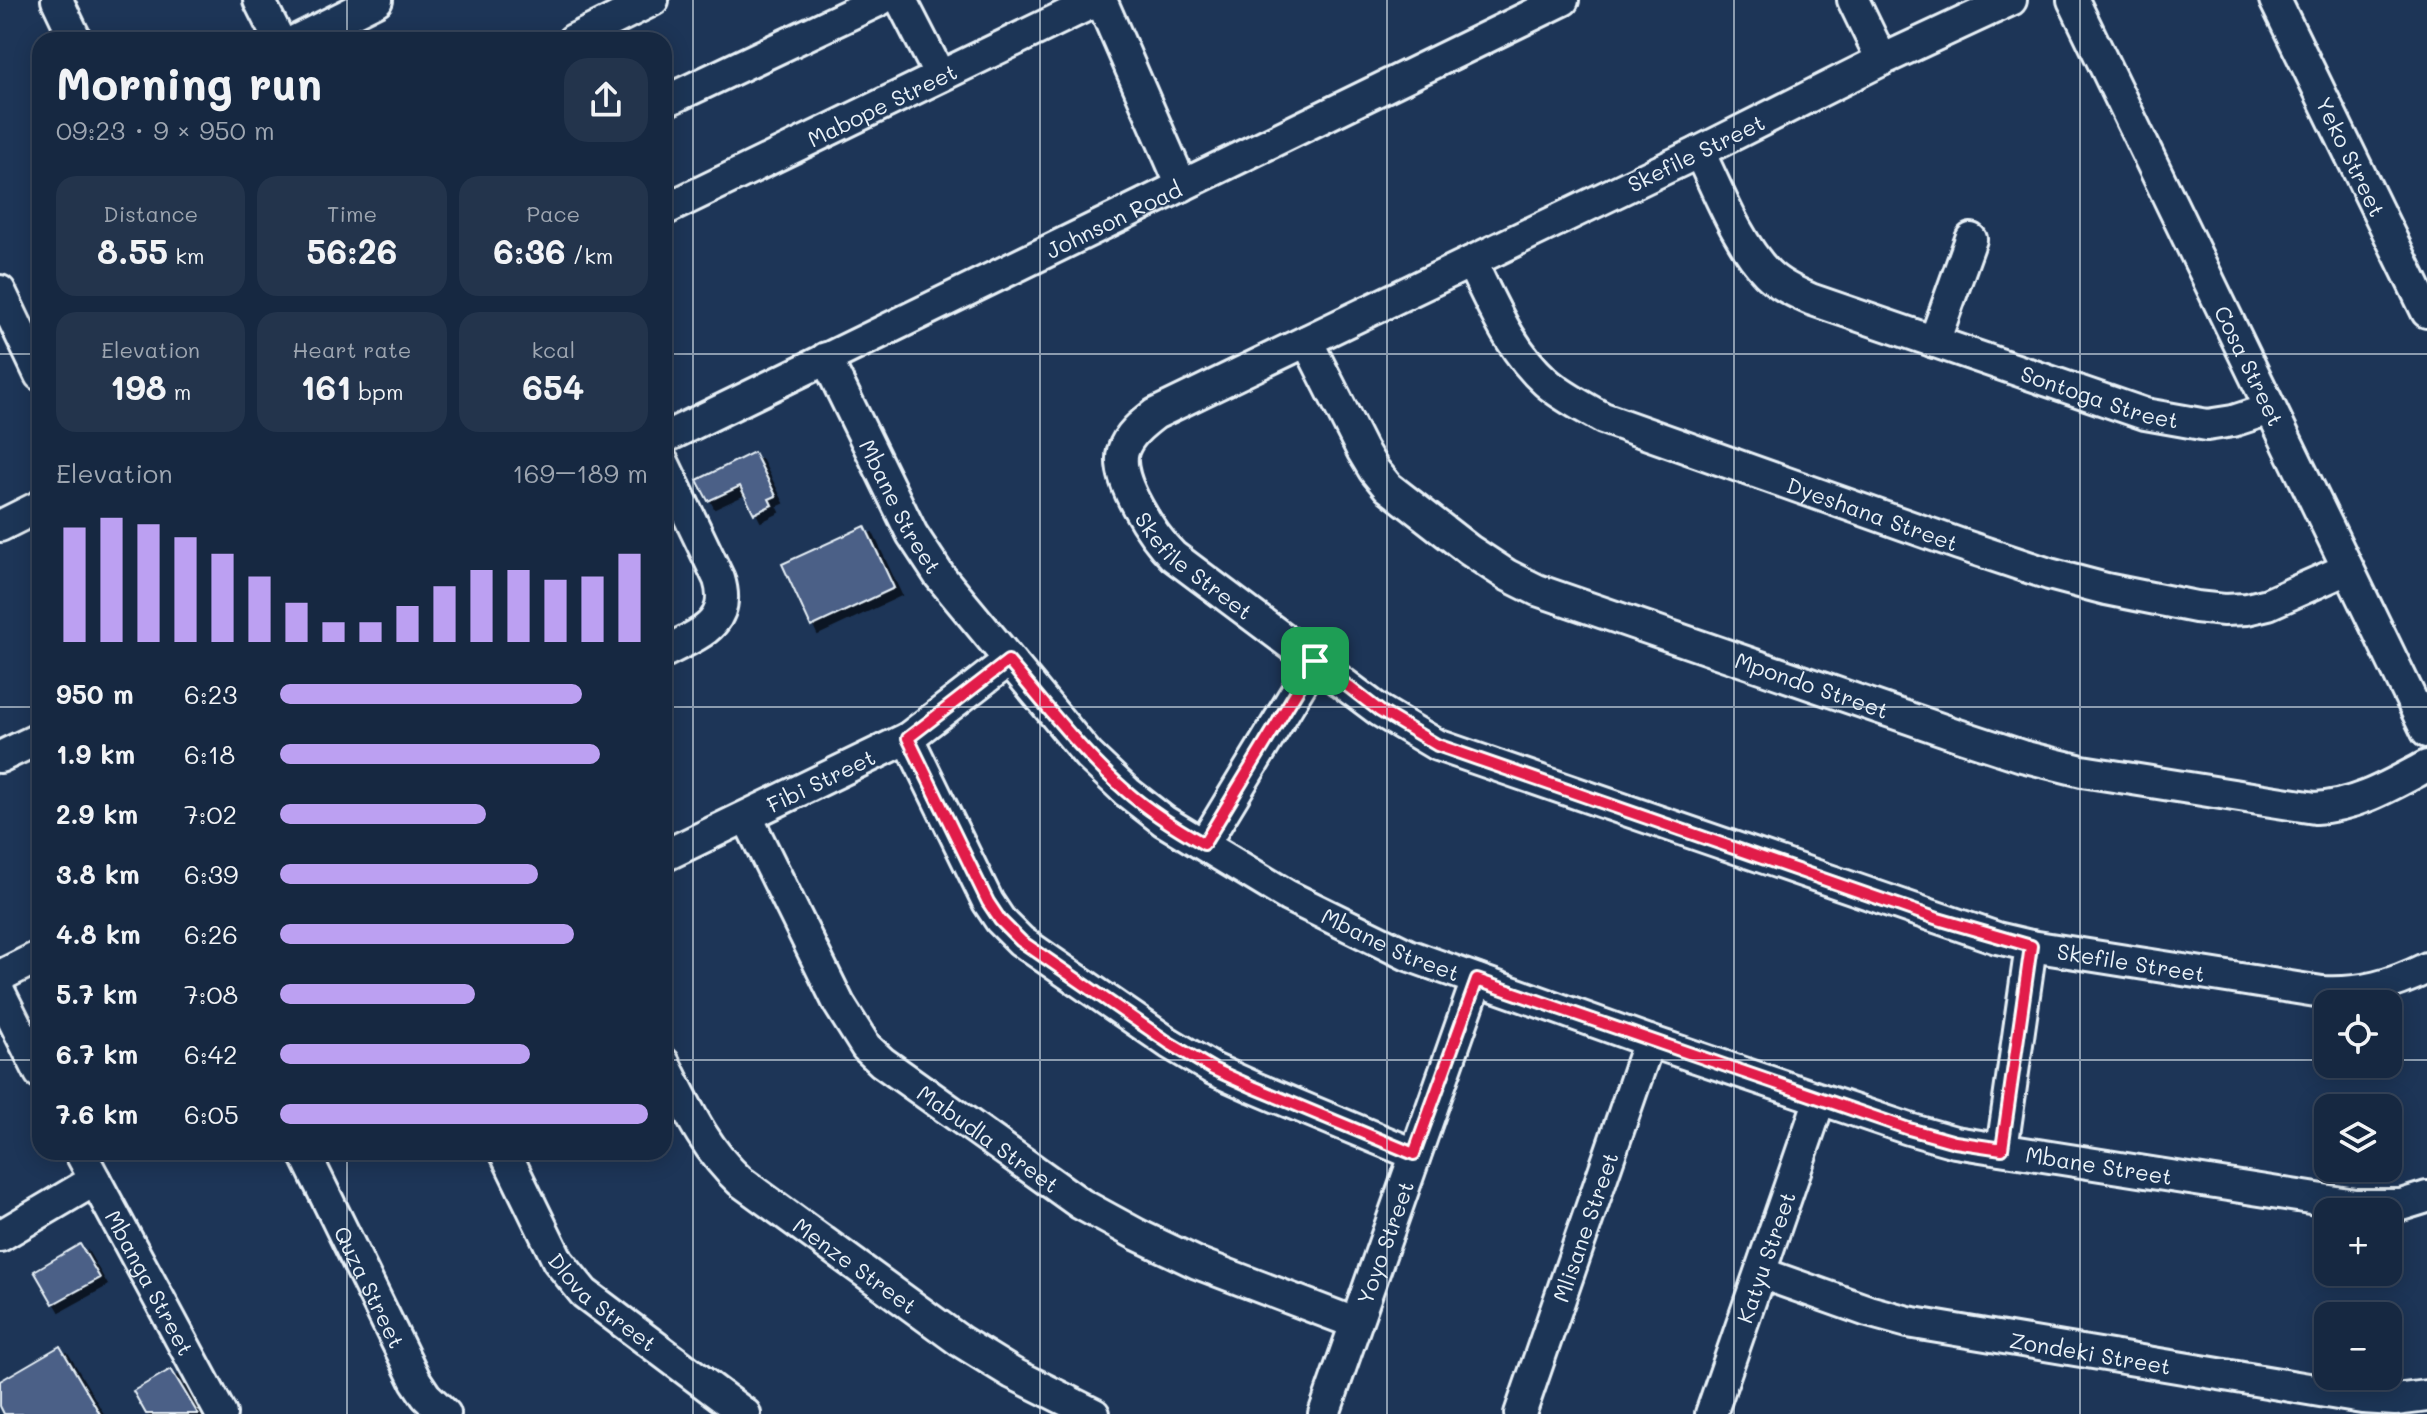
<!DOCTYPE html>
<html lang="en">
<head>
<meta charset="utf-8">
<style>
	body { margin:0; font-family:Mali,sans-serif; background:#23344c; color:#f1f3f6; height:100vh; display:flex; flex-direction:column; font-size:30px; white-space:nowrap }
	* { box-sizing:border-box; margin:0 }
	p { font-size:26px; color:#9ea6b1 }
	.icon { flex:none; width:44px; height:44px; fill:none; stroke:currentColor; stroke-width:2; stroke-linecap:round; stroke-linejoin:round }
	.map { position:relative; flex:1; overflow:hidden }
	.details { position:absolute; left:32px; top:32px; width:640px; height:1128px; display:flex; flex-direction:column; background:#162841; border-radius:24px; box-shadow:0 4px 20px #0003,0 0 0 2px #35445a }
	.details>* { flex:none }
	.buttons { position:absolute; left:2314px; top:990px; display:grid; gap:16px }
	.buttons a { display:grid; place-items:center; width:88px; height:88px; border-radius:16px; background:#162841; box-shadow:0 4px 20px #0003,0 0 0 2px #35445a; font-size:40px }
	.pin { position:absolute; display:grid; place-items:center; width:68px; height:68px; color:#fff; margin:-34px; border-radius:16px; box-shadow:0 4px 12px #0006 }
	.round { display:grid; place-items:center; flex:none; width:84px; height:84px; border-radius:24px; background:#23344c }
	.head { display:flex; align-items:center; justify-content:space-between; height:136px; padding:0 24px }
	h1 { font-size:44px; font-weight:700; line-height:60px }
	.stats { display:grid; grid-template-columns:repeat(3,1fr); gap:12px; height:136px; padding:8px 24px }
	.stats div { display:grid; align-content:center; border-radius:20px; background:#23344c; text-align:center }
	.stats b { font-size:34px; font-weight:700 }
	.stats small { font-size:22px; font-weight:400 }
	.stats p { font-size:22px }
	.chart { height:224px; padding:16px 24px }
	.chart p { display:flex; justify-content:space-between }
	.chart svg { width:100%; height:144px; margin-top:8px; stroke:#bca0f2; stroke-width:6 }
	ul { padding:0 24px; list-style:none; font-size:26px }
	li { display:grid; grid-template-columns:128px 96px 1fr; align-items:center; height:60px }
	li i { height:20px; border-radius:10px; background:#bca0f2 }
	.map>svg:first-child { display:block }
	.building { fill:#4c6187; stroke:#e8f1f8; stroke-width:2; filter:url(#shadow) }
	.lines { fill:none; stroke-linecap:round; stroke-linejoin:round }
	.minor-casing { stroke:#e8f1f8; stroke-width:36 }
	.minor { stroke:#1d3557; stroke-width:30 }
	.route-casing { stroke:#fff; stroke-width:16 }
	.route { stroke:#e11d48; stroke-width:10 }
	.grid { fill:none; stroke:#e8f1f8; stroke-width:2; stroke-opacity:0.55 }
	.labels { text-anchor:middle; dominant-baseline:central; stroke-width:6; stroke-linejoin:round; paint-order:stroke }
	.street-label { font-size:22px; fill:#e8f1f8; stroke:#1d3557 }
</style>
</head>
<body>
<div class="map">
<svg width="2427" height="1414" viewBox="0 0 2427 1414">
	<defs>
		<filter id="shadow"><feDropShadow dx="7" dy="7" stdDeviation="0" flood-color="#0009"/></filter>
	</defs>
	<rect width="100%" height="100%" fill="#1d3557"/>
	<filter id="ink" filterUnits="userSpaceOnUse"><feTurbulence type="fractalNoise" baseFrequency=".0125" numOctaves="2"/><feDisplacementMap in="SourceGraphic" scale="16" xChannelSelector="R" yChannelSelector="G"/><feConvolveMatrix kernelMatrix="1 2 1 2 8 2 1 2 1" color-interpolation-filters="sRGB"/></filter>
	<g filter="url(#ink)">
		<g class="building">
			<path d="M754 452 776 496 769 499 772 505 754 514 740 486 708 501 697 480Z"/>
			<path d="M865 526 894 588 811 627 782 564Z"/>
			<path d="M80 1244 100 1278 53 1304 34 1271Z"/>
			<path d="M60 1346 100 1414H4L0 1406V1381Z"/>
			<path d="M171 1369 198 1414H146L133 1391Z"/>
		</g>
		<g class="lines">
			<defs>
				<g id="minor">
					<path d="M57 0 76 40"/>
					<path d="M259 0 279 40"/>
					<path d="M901 0 940 76"/>
					<path d="M1101 0 1182 186"/>
					<path d="M1853 0 1882 60"/>
					<path id="s1" d="M2011 0 1882 60 1699 152 1155 414C1142 424 1128 435 1123 451 1115 480 1153 536 1173 556L1380 711 1437 745 1466 755 1997 938 2031 946 2322 992C2361 994 2393 985 2427 968"/>
					<path id="s2" d="M2073 0 2427 732"/>
					<path id="s3" d="M2275 0 2427 312"/>
					<path d="M297 40 377 0"/>
					<path d="M573 40 653 0"/>
					<path d="M664 102 880 0"/>
					<path id="s4" d="M1699 152C1718 190 1737 242 1767 273 1779 285 1795 292 1810 299L2145 414 2207 425 2233 421 2270 409"/>
					<path id="s5" d="M664 210 1098 0"/>
					<path id="s6" d="M1471 262C1492 304 1510 350 1546 382 1563 397 1584 407 1603 418L1959 544 2049 574 2106 589 2196 607 2224 610 2247 609 2268 604 2347 569"/>
					<path d="M0 291 40 375"/>
					<path id="s7" d="M1307 341 1362 450 1374 470 1388 487 1469 550 1507 575 1537 590 1958 735 2022 756 2082 771 2315 808C2357 806 2391 785 2427 766"/>
					<path d="M1934 342 1971 239"/>
					<path id="s8" d="M826 358 912 534 939 575 1088 755 1127 792 1164 821 1288 896 1408 955 1649 1041 1909 1129 1955 1142 2355 1205H2401L2427 1197"/>
					<path id="s9" d="M664 438 1563 0"/>
					<path d="M664 464 719 579C733 624 697 635 664 652"/>
					<path d="M0 526 40 506"/>
					<path d="M908 738 988 902 1000 920 1021 941 1169 1043 1213 1069 1253 1087 1414 1154"/>
					<path d="M0 757 40 738"/>
					<path id="s10" d="M747 817 839 1004 866 1047 882 1062 1081 1204 1138 1235 1197 1263 1355 1323"/>
					<path d="M1204 844 1315 661"/>
					<path id="s11" d="M664 856 908 738 1008 661"/>
					<path d="M0 976 40 956"/>
					<path d="M0 993 40 1073"/>
					<path id="s12" d="M664 1063C686 1106 704 1148 740 1181L960 1341 1012 1373 1094 1414"/>
					<path d="M2002 1149 2031 946"/>
					<path id="s13" d="M80 1152 221 1414"/>
					<path id="s14" d="M304 1152 416 1381 426 1396 445 1414"/>
					<path id="s15" d="M505 1152 558 1261 584 1293 745 1414"/>
					<path d="M0 1236 95 1180"/>
					<path id="s16" d="M1761 1273 1868 1311 1908 1322 2362 1398 2395 1400 2427 1396"/>
					<path id="s17" d="M1324 1414 1477 980"/>
					<path id="s18" d="M1520 1414 1649 1041"/>
					<path id="s19" d="M1711 1414 1820 1099"/>
				</g>
			</defs>
			<use href="#minor" class="minor-casing"/>
			<use href="#minor" class="minor"/>
		</g>
	</g>
	<g class="lines" filter="url(#ink)">
		<defs>
			<path id="route" d="M1008 661C1046 705 1082 753 1126 791 1150 812 1176 828 1204 844L1315 661 1380 711 1437 745 1938 919 2031 946 2002 1149 1955 1142 1909 1129 1477 980 1414 1154 1253 1087 1213 1069 1169 1043 1021 941 1000 920 988 902 908 738Z"/>
		</defs>
		<use href="#route" class="route-casing"/>
		<use href="#route" class="route"/>
	</g>
	<path class="grid" d="M347 0V40M693 0V1414M1040 0V1414M1387 0V1414M1734 0V1414M2080 0V1414M0 354H40M664 354H2427M0 707H40M664 707H2427M0 1060H40M664 1060H2328M2388 1060H2427M347 1152V1414"/>
	<g class="labels">
		<g class="street-label">
			<text stroke="none"><textPath href="#s5" startOffset="242">Mabope Street</textPath></text>
			<text transform="translate(1696 153) rotate(-26)">Skefile Street</text>
			<text stroke="none"><textPath href="#s3" startOffset="174">Yeko Street</textPath></text>
			<text stroke="none"><textPath href="#s9" startOffset="500">Johnson Road</textPath></text>
			<text stroke="none"><textPath href="#s2" startOffset="406">Cosa Street</textPath></text>
			<text stroke="none"><textPath href="#s4" startOffset="496">Sontoga Street</textPath></text>
			<text stroke="none"><textPath href="#s8" startOffset="166">Mbane Street</textPath></text>
			<text stroke="none"><textPath href="#s6" startOffset="496">Dyeshana Street</textPath></text>
			<text stroke="none"><textPath href="#s1" startOffset="1142">Skefile Street</textPath></text>
			<text stroke="none"><textPath href="#s7" startOffset="640">Mpondo Street</textPath></text>
			<text stroke="none"><textPath href="#s11" startOffset="174">Fibi Street</textPath></text>
			<text stroke="none"><textPath href="#s8" startOffset="838">Mbane Street</textPath></text>
			<text stroke="none"><textPath href="#s1" startOffset="2174">Skefile Street</textPath></text>
			<text stroke="none"><textPath href="#s10" startOffset="412">Mabudla Street</textPath></text>
			<text stroke="none"><textPath href="#s8" startOffset="1582">Mbane Street</textPath></text>
			<text stroke="none"><textPath href="#s18" startOffset="198">Mlisane Street</textPath></text>
			<text stroke="none"><textPath href="#s17" startOffset="182">Yoyo Street</textPath></text>
			<text stroke="none"><textPath href="#s19" startOffset="166">Katyu Street</textPath></text>
			<text stroke="none"><textPath href="#s12" startOffset="284">Menze Street</textPath></text>
			<text stroke="none"><textPath href="#s13" startOffset="148">Mbanga Street</textPath></text>
			<text stroke="none"><textPath href="#s14" startOffset="150">Quza Street</textPath></text>
			<text stroke="none"><textPath href="#s15" startOffset="182">Dlova Street</textPath></text>
			<text stroke="none"><textPath href="#s16" startOffset="340">Zondeki Street</textPath></text>
		</g>
	</g>
</svg>
<div class="buttons">
<a><svg class="icon" aria-label="locate" viewBox="0 0 24 24"><circle cx="12" cy="12" r="6"/><path d="M12 2v4M12 18v4M2 12h4M18 12h4"/></svg></a>
<a><svg class="icon" aria-label="layers" viewBox="0 0 24 24"><path d="M12 4l9 5-9 5-9-5zM3 14l9 5 9-5"/></svg></a>
<a>+</a>
<a>−</a>
</div>
<div class="pin" style="left:1315px;top:661px;background:#1e9e55"><svg class="icon" aria-label="arrive" viewBox="0 0 24 24"><path d="M6 21V4h12l-3 4 3 4H6"/></svg></div>
<section class="details">
<div class="head"><div><h1>Morning run</h1><p>09:23 · 9 × 950 m</p></div><a class="round"><svg class="icon" aria-label="share" viewBox="0 0 24 24"><path d="M12 15V3M7 8l5-5 5 5M5 13v7h14v-7"/></svg></a></div>
<div class="stats">
<div><p>Distance</p><b>8.55<small> km</small></b></div>
<div><p>Time</p><b>56:26</b></div>
<div><p>Pace</p><b>6:36<small> /km</small></b></div>
</div>
<div class="stats">
<div><p>Elevation</p><b>198<small> m</small></b></div>
<div><p>Heart rate</p><b>161<small> bpm</small></b></div>
<div><p>kcal</p><b>654</b></div>
</div>
<div class="chart"><p><span>Elevation</span>169–189 m</p>
<svg viewBox="0 0 160 44" preserveAspectRatio="none"><path d="M5 44V9M15 44V6M25 44V8M35 44V12M45 44V17M55 44V24M65 44V32M75 44V38M85 44V38M95 44V33M105 44V27M115 44V22M125 44V22M135 44V25M145 44V24M155 44V17"/></svg>
</div>
<ul>
<li><b>950 m</b>6:23<i style="width:82%"></i></li>
<li><b>1.9 km</b>6:18<i style="width:87%"></i></li>
<li><b>2.9 km</b>7:02<i style="width:56%"></i></li>
<li><b>3.8 km</b>6:39<i style="width:70%"></i></li>
<li><b>4.8 km</b>6:26<i style="width:80%"></i></li>
<li><b>5.7 km</b>7:08<i style="width:53%"></i></li>
<li><b>6.7 km</b>6:42<i style="width:68%"></i></li>
<li><b>7.6 km</b>6:05<i style="width:100%"></i></li>
</ul>
</section>
</div>
</body>
</html>
